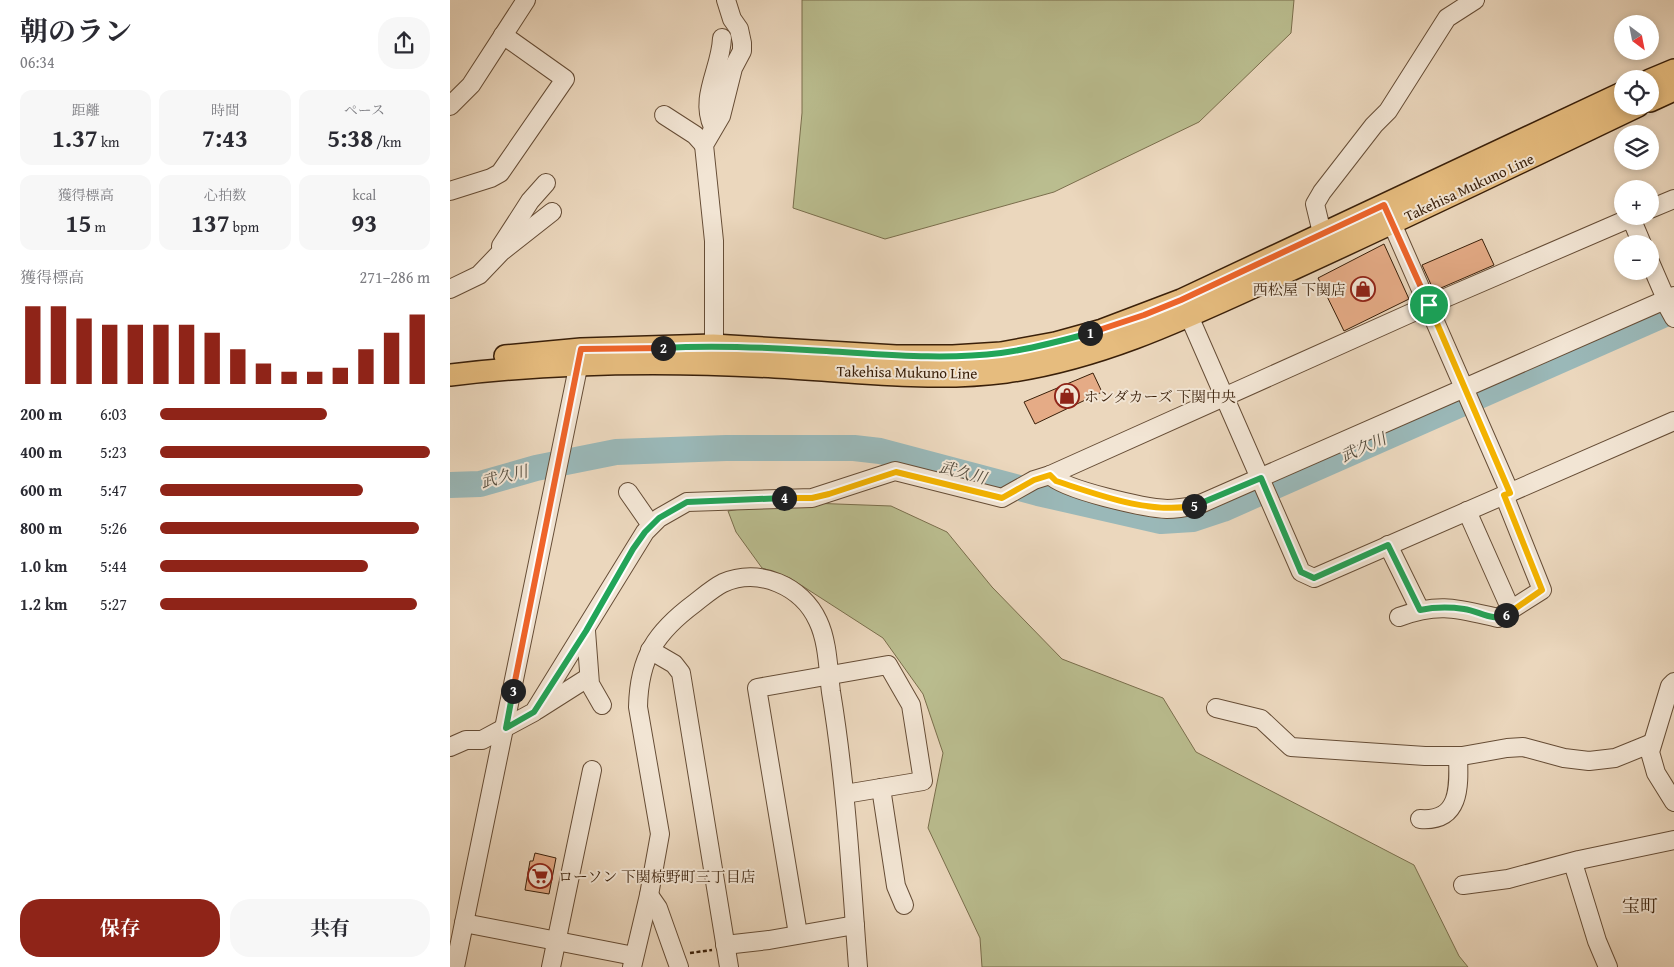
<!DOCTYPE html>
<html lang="ja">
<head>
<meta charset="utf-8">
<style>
	body { margin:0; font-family:"Gentium Book Plus","Noto Serif JP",serif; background:#f7f7f7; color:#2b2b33; height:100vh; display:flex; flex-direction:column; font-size:19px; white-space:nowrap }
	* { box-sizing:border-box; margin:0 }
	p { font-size:16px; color:#7c7c81 }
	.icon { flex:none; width:28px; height:28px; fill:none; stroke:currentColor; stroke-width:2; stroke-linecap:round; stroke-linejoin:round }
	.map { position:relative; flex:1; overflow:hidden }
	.details { display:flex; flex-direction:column; background:#fff; width:450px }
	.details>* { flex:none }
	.needle { width:32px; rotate:148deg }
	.tools { position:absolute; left:1164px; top:15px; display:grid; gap:10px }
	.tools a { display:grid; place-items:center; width:45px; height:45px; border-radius:50%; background:#fff; box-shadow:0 2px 8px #0003; font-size:25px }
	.pin { position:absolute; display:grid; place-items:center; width:42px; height:42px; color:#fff; margin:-21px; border:2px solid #fff; border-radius:50%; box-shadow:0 1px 5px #0007 }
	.km { position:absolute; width:25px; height:25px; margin:-12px; border-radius:50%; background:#222; color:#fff; font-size:14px; line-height:25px; text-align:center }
	.round { display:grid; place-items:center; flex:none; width:52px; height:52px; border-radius:20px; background:#f7f7f7 }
	.head { display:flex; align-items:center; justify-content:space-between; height:85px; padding:0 20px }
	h1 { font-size:28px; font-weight:700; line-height:38px }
	.figures { display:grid; grid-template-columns:repeat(3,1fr); gap:8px; height:85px; padding:5px 20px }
	.figures div { display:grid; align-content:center; border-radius:12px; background:#f7f7f7; text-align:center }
	.figures b { font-size:25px; font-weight:700 }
	.figures small { font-size:14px; font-weight:400 }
	.figures p { font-size:14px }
	.chart { height:140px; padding:10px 20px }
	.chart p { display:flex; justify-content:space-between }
	.chart svg { width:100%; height:90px; margin-top:5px; stroke:#8f2418; stroke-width:6 }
	.cta { display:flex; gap:10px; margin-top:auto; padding:10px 20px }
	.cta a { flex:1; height:58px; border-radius:20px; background:#8f2418; color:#fff; font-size:20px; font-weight:700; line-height:58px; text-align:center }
	.cta a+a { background:#f7f7f7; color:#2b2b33 }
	ul { padding:0 20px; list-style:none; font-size:16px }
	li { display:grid; grid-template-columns:80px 60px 1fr; align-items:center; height:38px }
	li i { height:12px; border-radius:6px; background:#8f2418 }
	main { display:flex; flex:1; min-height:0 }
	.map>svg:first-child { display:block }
	.green { fill:#babd8f; stroke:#7a6e4c }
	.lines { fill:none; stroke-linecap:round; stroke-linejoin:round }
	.river { stroke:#9ab8b8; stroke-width:26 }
	.building { fill:#e5ab86; stroke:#391f09 }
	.minor-casing { stroke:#664d36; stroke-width:20 }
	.major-casing { stroke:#391f09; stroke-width:24 }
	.path { stroke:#391f09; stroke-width:2.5; stroke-dasharray:4 2.5; stroke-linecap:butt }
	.minor { stroke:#f2e5d4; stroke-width:18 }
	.major { stroke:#e6bc7e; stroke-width:21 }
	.split-1-casing { stroke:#fff; stroke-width:10 }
	.split-2-casing { stroke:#fff; stroke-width:10 }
	.split-3-casing { stroke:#fff; stroke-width:10 }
	.split-4-casing { stroke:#fff; stroke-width:10 }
	.split-5-casing { stroke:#fff; stroke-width:10 }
	.split-6-casing { stroke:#fff; stroke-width:10 }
	.split-7-casing { stroke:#fff; stroke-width:10 }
	.split-1 { stroke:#f0652b; stroke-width:6 }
	.split-2 { stroke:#22a559; stroke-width:6 }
	.split-3 { stroke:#f0652b; stroke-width:6 }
	.split-4 { stroke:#22a559; stroke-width:6 }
	.split-5 { stroke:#f5b400; stroke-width:6 }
	.split-6 { stroke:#22a559; stroke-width:6 }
	.split-7 { stroke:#f5b400; stroke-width:6 }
	.labels { text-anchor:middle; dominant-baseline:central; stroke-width:4; stroke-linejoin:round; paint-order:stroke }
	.street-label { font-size:15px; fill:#391f09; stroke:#f2e5d4 }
	.poi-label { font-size:15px; fill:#391f09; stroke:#f2e5d4; text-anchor:start }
	.water-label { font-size:16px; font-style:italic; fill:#564d3e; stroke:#f2e5d4 }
	.quarter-label { font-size:18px; fill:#391f09; stroke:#f2e5d4 }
</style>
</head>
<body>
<main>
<section class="details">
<div class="head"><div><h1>朝のラン</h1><p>06:34</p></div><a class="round"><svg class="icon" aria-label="share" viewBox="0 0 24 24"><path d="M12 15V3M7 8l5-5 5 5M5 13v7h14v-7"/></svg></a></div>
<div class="figures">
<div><p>距離</p><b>1.37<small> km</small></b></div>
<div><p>時間</p><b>7:43</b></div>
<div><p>ペース</p><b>5:38<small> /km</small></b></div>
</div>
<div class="figures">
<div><p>獲得標高</p><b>15<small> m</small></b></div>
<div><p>心拍数</p><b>137<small> bpm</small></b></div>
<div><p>kcal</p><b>93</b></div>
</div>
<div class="chart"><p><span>獲得標高</span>271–286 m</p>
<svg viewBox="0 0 160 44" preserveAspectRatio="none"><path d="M5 44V6M15 44V6M25 44V12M35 44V15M45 44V15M55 44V15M65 44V15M75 44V19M85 44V27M95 44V34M105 44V38M115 44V38M125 44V36M135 44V27M145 44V19M155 44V10"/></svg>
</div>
<ul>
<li><b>200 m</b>6:03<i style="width:62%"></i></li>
<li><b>400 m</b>5:23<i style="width:100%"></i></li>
<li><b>600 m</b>5:47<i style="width:75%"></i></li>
<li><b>800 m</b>5:26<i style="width:96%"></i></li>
<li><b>1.0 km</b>5:44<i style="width:77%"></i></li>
<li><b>1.2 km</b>5:27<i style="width:95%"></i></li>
</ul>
<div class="cta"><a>保存</a><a>共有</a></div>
</section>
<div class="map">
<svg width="1224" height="967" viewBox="0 0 1224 967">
	<rect width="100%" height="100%" fill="#ebd7bd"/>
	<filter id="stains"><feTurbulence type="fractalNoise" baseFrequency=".004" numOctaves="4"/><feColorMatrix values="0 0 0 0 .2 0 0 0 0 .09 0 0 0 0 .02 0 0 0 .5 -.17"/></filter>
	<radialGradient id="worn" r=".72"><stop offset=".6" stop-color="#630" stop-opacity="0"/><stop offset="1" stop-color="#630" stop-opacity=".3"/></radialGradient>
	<g class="green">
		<path d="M352 0H844L841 33 749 122 604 192 435 239 343 208 352 113Z"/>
		<path d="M333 502 441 506 497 532 542 587 612 659 713 698 746 752 964 865 1009 956 1018 967H532L530 938 478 828 493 753 473 694 433 638 340 578 312 568 286 532 278 511Z"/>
	</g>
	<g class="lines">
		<path class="river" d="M0 485 30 484 86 468 166 452 276 448H404L430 451 588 493 711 521 743 519 773 509 1224 310"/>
	</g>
	<g class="building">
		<path d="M1032 239 1044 265 984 291 972 265Z"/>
		<path d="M934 244 959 299 894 331 868 278Z"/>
		<path d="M643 373 652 392 585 424 574 402Z"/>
		<path d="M85 853 106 858 99 894 75 890 80 861H83Z"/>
	</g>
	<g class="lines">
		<defs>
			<g id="minor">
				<path d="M0 106 21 85 76 0"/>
				<path d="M214 115 245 135 254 145"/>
				<path d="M263 127C249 97 271 69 272 38"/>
				<path d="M0 191 41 178 50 173 115 79 53 35"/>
				<path d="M1200 209 1224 199"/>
				<path d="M937 212 1060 493"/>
				<path d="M1181 218 1192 244"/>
				<path d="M872 233 865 204 872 192 924 125 938 111 997 18 1025 0"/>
				<path d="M51 246 80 201 96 183"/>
				<path d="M1200 262 1216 299"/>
				<path d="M0 289 29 275 51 252 102 212"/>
				<path d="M1214 300 1224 318"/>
				<path d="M739 316 851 572 864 578 1224 421"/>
				<path d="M264 357V241L254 145 271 116 283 68 292 51V43L289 29 282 19 276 0"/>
				<path d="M600 475C614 490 695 508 717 509 727 509 738 507 748 505L1224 296"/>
				<path d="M178 492 201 525"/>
				<path d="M1017 511 1061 610"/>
				<path d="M938 545 970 610"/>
				<path d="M949 617C990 602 1008 609 1048 618L1092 590 1054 495"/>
				<path d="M136 631 140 684 152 705"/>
				<path d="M200 650 224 664 231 673 279 967"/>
				<path d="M1224 682 1220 686 1200 752 1206 773 1224 802"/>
				<path d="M766 708 811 719 841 747 975 756H1012L1057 748 1073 747 1114 758 1139 761 1165 758 1202 743"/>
				<path d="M87 710 139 677"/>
				<path d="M0 747 16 740H32L84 712 195 532 209 518 237 502 362 498 445 471 552 498 584 480 600 475 979 305 1185 216"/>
				<path d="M431 788 446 886 454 905"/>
				<path d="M970 819C1011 822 1009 786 1008 756"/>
				<path d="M1123 863 1147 941 1158 967"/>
				<path d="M1013 885 1058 879 1129 860 1224 840"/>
				<path d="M199 895 208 908 229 967"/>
				<path d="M14 923 184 956"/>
				<path d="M348 934 307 688 438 665 461 705 473 781 395 794"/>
				<path d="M275 945 319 940 405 925"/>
				<path d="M5 967 131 353"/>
				<path d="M101 967 142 770"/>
				<path d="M182 967 199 895 210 834 188 707C189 657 206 632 245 603 254 596 263 588 273 583 309 567 352 586 368 621 378 642 378 669 381 692 396 783 401 875 408 967"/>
			</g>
			<g id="major">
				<path d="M1200 80 1224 70"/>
				<path d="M1200 101 1224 90"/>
				<path d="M55 356 131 349 263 345 446 356H503L551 353 605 343 652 330 731 300 1172 93"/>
				<path d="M0 375C108 362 216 361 325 367 401 371 480 382 556 372 658 358 750 311 843 269 959 216 1073 161 1188 106"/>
			</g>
		</defs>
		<use href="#minor" class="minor-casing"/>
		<use href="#major" class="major-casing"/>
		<path class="path" d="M240 953 262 950"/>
		<use href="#minor" class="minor"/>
		<use href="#major" class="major"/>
	</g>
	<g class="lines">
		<defs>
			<path id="split-1" d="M640 333 694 315 731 300 934 205 979 305"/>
			<path id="split-2" d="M213 348C261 345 309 347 357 350 422 353 487 361 551 353 581 349 611 341 640 333"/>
			<path id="split-3" d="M63 691 131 349 213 348"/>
			<path id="split-4" d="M63 691 56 728 84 712 136 631 183 549 195 532 209 518 237 502 334 498"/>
			<path id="split-5" d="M334 498H362L379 494 446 472 552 498 584 480 600 475 606 481C649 495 698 514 744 506"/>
			<path id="split-6" d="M744 506 811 478 851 572 864 578 938 545 970 610C985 607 1000 607 1014 609 1029 611 1043 622 1056 615"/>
			<path id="split-7" d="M979 305 1060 493 1054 495 1092 590 1056 615"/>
		</defs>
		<use href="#split-1" class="split-1-casing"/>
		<use href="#split-2" class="split-2-casing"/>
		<use href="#split-3" class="split-3-casing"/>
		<use href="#split-4" class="split-4-casing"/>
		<use href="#split-5" class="split-5-casing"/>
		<use href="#split-6" class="split-6-casing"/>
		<use href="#split-7" class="split-7-casing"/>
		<use href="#split-1" class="split-1"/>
		<use href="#split-2" class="split-2"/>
		<use href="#split-3" class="split-3"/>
		<use href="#split-4" class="split-4"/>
		<use href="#split-5" class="split-5"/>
		<use href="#split-6" class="split-6"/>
		<use href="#split-7" class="split-7"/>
	</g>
	<defs>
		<symbol id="shop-ring" viewBox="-11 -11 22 22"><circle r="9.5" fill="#f2e5d4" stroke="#8f2418" stroke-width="1.5"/><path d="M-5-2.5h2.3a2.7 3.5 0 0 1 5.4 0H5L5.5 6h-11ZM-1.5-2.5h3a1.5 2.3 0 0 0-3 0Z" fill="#8f2418"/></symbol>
		<symbol id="supermarket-ring" viewBox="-11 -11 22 22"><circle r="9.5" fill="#f2e5d4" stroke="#8f2418" stroke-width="1.5"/><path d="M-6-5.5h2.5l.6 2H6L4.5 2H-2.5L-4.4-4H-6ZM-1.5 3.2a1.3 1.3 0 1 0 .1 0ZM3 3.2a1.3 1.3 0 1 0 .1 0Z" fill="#8f2418"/></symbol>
	</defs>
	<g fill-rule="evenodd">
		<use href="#shop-ring" x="899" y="275" width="28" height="28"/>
		<use href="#shop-ring" x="603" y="382" width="28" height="28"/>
		<use href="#supermarket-ring" x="76" y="862" width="28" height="28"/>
	</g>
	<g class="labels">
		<g class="street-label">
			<text transform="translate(1019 187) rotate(-25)">Takehisa Mukuno Line</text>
			<text transform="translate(457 372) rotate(1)">Takehisa Mukuno Line</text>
		</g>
		<g class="poi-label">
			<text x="896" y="289" text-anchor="end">西松屋 下関店</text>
			<text x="634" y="396">ホンダカーズ 下関中央</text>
			<text x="108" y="876">ローソン 下関椋野町三丁目店</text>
		</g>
		<g class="water-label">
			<text transform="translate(913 447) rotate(-24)">武久川</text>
			<text transform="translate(513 472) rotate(15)">武久川</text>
			<text transform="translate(54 476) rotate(-14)">武久川</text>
		</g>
		<g class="quarter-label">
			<text x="1190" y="905">宝町</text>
		</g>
	</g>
	<rect width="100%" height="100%" filter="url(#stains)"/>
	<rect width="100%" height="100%" fill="url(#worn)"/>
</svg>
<div class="tools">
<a><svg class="needle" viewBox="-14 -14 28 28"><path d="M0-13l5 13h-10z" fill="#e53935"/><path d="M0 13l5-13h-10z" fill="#7c7c81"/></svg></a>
<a><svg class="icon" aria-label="locate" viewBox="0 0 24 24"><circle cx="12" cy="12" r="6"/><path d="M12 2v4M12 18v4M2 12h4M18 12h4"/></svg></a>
<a><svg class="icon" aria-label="layers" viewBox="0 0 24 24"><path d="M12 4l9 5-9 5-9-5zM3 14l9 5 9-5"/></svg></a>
<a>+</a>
<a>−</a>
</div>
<div class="pin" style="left:979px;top:305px;background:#1e9e55"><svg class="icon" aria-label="arrive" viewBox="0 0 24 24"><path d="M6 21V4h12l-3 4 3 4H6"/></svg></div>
<b class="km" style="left:640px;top:333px">1</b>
<b class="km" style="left:213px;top:348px">2</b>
<b class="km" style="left:63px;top:691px">3</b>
<b class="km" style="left:334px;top:498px">4</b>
<b class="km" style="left:744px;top:506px">5</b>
<b class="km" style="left:1056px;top:615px">6</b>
</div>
</main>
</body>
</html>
